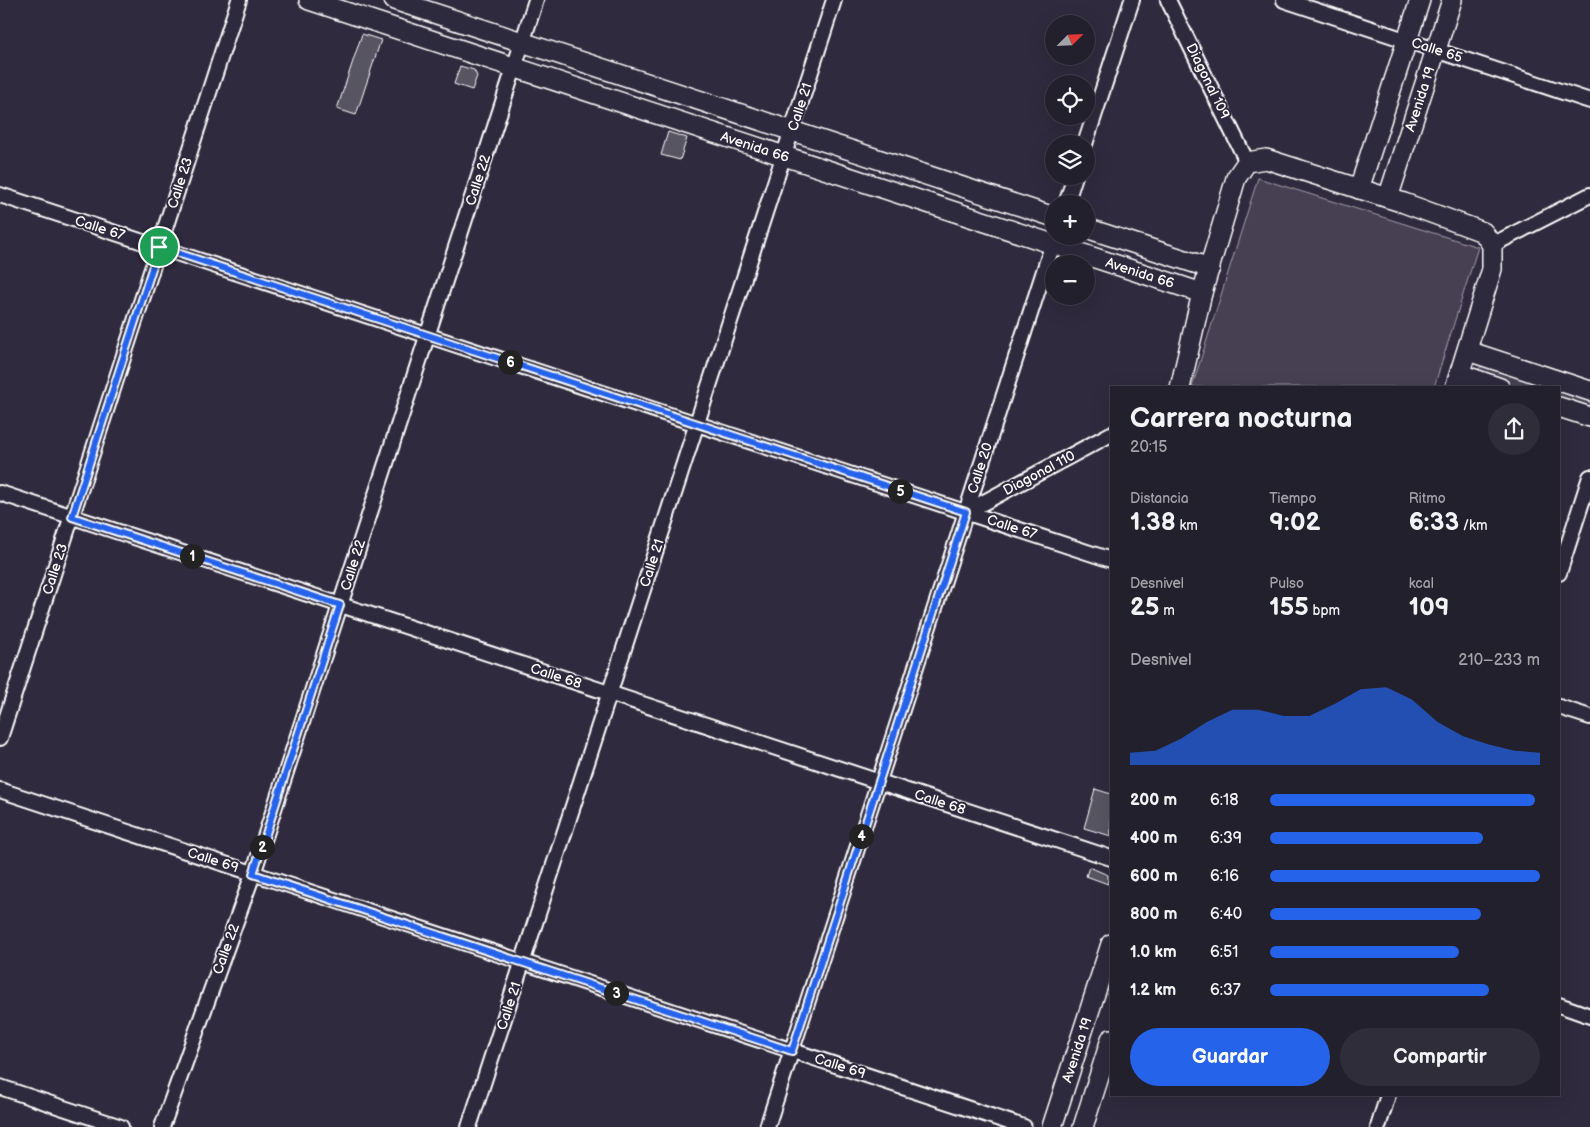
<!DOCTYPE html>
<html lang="es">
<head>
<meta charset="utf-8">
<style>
	body { margin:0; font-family:"Balsamiq Sans",sans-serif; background:#2f2d3a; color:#f1f3f6; height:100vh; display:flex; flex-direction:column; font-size:19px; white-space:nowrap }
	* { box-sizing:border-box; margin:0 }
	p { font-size:16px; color:#a3a3aa }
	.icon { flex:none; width:28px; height:28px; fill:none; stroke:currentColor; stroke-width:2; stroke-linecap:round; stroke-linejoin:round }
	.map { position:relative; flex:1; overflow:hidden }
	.sheet { position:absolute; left:1110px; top:386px; width:450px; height:710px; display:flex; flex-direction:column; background:#23202e; border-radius:0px; box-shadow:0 5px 20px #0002,0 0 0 1px #403e4a }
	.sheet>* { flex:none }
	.needle { width:32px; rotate:66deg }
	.controls { position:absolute; left:1045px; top:15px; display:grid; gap:10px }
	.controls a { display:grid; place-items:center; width:50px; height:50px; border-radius:50%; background:#23202e; box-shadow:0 5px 20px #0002,0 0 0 1px #403e4a; font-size:25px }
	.pin { position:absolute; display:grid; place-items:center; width:42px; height:42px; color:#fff; margin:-21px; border:2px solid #fff; border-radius:50%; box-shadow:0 1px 5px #0007 }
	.km { position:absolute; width:25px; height:25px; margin:-12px; border-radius:50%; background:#222; color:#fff; font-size:14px; line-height:25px; text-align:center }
	.round { display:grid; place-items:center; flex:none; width:52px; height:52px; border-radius:26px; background:#2f2d3a }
	.head { display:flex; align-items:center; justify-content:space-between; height:85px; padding:0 20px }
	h1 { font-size:28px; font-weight:700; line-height:38px }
	.stats { display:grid; grid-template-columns:repeat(3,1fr); gap:8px; height:85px; padding:5px 20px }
	.stats div { display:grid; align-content:center }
	.stats b { font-size:25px; font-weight:700 }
	.stats small { font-size:14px; font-weight:400 }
	.stats p { font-size:14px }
	.chart { height:140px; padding:10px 20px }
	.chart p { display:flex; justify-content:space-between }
	.chart svg { width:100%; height:90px; margin-top:5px; fill:#2563eb; opacity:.7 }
	.button { display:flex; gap:10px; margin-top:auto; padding:10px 20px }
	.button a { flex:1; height:58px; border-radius:30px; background:#2563eb; color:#fff; font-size:20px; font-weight:700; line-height:58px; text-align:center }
	.button a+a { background:#2f2d3a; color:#f1f3f6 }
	ul { padding:0 20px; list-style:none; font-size:16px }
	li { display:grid; grid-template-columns:80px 60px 1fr; align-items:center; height:38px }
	li i { height:12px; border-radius:6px; background:#2563eb }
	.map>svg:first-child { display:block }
	.green { fill:#464152; stroke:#a2a0a8 }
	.building { fill:#595564; stroke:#fff }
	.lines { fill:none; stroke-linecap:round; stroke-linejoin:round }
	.minor-casing { stroke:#fff; stroke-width:18 }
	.major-casing { stroke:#fff; stroke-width:22 }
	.minor { stroke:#2f2a3d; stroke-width:14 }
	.major { stroke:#2f2a3d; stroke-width:19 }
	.route-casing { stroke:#fff; stroke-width:10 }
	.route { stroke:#2563eb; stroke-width:6 }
	.labels { text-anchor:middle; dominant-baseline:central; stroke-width:4; stroke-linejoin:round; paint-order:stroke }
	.street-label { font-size:14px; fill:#fff; stroke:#2f2a3d }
</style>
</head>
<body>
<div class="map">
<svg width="1590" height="1127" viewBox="0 0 1590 1127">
	<rect width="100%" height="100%" fill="#2f2a3d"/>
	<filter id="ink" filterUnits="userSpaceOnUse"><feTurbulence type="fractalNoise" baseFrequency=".02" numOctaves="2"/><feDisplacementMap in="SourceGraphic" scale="10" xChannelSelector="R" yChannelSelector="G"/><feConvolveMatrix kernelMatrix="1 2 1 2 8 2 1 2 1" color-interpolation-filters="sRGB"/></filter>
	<g filter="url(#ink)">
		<g class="green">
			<path d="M1258 178 1478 247 1434 387H1192Z"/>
			<path d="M1487 363 1590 397V413L1559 402V388L1513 387 1483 378 1478 369Z"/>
		</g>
		<g class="building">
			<path d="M362 34 381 40 356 115 337 109Z"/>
			<path d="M460 66 474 70 477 76 472 90 454 84Z"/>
			<path d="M668 132 687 138 680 160 661 155Z"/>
			<path d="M1095 789 1111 794V836L1084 828Z"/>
			<path d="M1089 867 1108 875V884L1086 876Z"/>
		</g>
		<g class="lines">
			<defs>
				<g id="minor">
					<path d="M1168 0 1247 162"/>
					<path d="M1284 0 1590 101"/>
					<path d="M1085 144 1132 0"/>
					<path d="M0 195 1111 560"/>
					<path d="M1066 204 1075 176"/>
					<path d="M1492 245 1590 195"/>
					<path d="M0 493 1111 858"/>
					<path d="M966 512 1111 434"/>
					<path d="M1559 573 1590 477"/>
					<path d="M1559 707 1590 717"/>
					<path d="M0 738 239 0"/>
					<path d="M0 790 1024 1127"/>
					<path d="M1559 1005 1590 1016"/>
					<path d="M0 1087 121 1127"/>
					<path d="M162 1127 253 874 536 0"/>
					<path d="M469 1127 834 0"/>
					<path d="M767 1127 1055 237"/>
					<path d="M1378 1127 1388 1095"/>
				</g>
				<g id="major">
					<path d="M309 0 1202 293"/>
					<path d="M394 0 1054 217"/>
					<path d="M1359 189 1420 0"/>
					<path d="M1388 198 1452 0"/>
					<path d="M1086 228 1210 268"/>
					<path d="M1468 351 1590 391"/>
					<path d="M1460 374 1500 388"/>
					<path d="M1180 388 1202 293 1236 178 1247 162 1266 159 1404 203 1483 232 1492 245V269L1455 388"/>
					<path d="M1559 407 1590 417"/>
					<path d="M1052 1127 1111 944"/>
					<path d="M1083 1127 1111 1039"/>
				</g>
			</defs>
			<use href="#minor" class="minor-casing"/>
			<use href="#major" class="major-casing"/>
			<use href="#minor" class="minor"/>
			<use href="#major" class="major"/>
		</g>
	</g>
	<g class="lines" filter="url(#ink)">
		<defs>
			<path id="route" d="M159 247 966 512 792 1051 253 874 340 605 72 517Z"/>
		</defs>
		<use href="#route" class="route-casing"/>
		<use href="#route" class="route"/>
	</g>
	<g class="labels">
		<g class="street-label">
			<text transform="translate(1437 50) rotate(18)">Calle 65</text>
			<text transform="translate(1208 81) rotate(64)">Diagonal 109</text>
			<text transform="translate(1420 99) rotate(-72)">Avenida 19</text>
			<text transform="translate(800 107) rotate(-72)">Calle 21</text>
			<text transform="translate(755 147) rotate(18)">Avenida 66</text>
			<text transform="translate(478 180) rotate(-72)">Calle 22</text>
			<text transform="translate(180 183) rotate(-72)">Calle 23</text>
			<text transform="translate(100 228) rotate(18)">Calle 67</text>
			<text transform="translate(1140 273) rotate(18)">Avenida 66</text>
			<text transform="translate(980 468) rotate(-72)">Calle 20</text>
			<text transform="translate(1039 473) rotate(-28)">Diagonal 110</text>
			<text transform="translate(1012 527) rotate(18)">Calle 67</text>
			<text transform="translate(652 563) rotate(-72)">Calle 21</text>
			<text transform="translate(353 565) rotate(-72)">Calle 22</text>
			<text transform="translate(55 569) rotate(-72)">Calle 23</text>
			<text transform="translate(556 676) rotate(18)">Calle 68</text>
			<text transform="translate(940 802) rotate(18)">Calle 68</text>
			<text transform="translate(213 860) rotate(18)">Calle 69</text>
			<text transform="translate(226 949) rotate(-70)">Calle 22</text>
			<text transform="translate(509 1006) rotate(-72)">Calle 21</text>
			<text transform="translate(1077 1050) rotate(-72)">Avenida 19</text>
			<text transform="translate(840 1066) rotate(18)">Calle 69</text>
		</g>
	</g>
</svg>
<div class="controls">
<a><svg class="needle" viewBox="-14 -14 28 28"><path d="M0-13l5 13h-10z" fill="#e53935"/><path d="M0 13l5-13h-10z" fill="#a3a3aa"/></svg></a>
<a><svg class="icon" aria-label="locate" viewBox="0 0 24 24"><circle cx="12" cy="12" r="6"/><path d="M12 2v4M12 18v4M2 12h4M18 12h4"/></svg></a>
<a><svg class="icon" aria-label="layers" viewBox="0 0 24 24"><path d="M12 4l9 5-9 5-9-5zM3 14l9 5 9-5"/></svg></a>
<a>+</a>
<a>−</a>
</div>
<div class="pin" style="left:159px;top:247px;background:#1e9e55"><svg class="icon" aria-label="arrive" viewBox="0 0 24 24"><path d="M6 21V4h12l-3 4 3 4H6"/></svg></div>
<b class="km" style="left:192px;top:556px">1</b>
<b class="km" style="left:262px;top:847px">2</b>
<b class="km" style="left:616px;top:993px">3</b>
<b class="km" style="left:861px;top:836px">4</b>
<b class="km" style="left:900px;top:491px">5</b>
<b class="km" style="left:510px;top:362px">6</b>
<section class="sheet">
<div class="head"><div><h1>Carrera nocturna</h1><p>20:15</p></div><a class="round"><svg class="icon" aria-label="share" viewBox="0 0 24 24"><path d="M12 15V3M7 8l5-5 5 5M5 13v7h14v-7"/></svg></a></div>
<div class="stats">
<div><p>Distancia</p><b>1.38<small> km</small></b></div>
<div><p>Tiempo</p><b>9:02</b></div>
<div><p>Ritmo</p><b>6:33<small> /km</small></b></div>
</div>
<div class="stats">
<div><p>Desnivel</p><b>25<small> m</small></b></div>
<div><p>Pulso</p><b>155<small> bpm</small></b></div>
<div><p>kcal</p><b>109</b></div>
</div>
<div class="chart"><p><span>Desnivel</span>210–233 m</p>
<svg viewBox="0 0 160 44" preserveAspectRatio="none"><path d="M0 44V38L10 37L20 31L30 23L40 17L50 17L60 20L70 20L80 14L90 7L100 6L110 12L120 23L130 30L140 34L150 37L160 38V44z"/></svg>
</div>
<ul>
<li><b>200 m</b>6:18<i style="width:98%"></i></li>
<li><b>400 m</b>6:39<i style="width:79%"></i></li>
<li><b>600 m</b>6:16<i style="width:100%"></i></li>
<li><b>800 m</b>6:40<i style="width:78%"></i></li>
<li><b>1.0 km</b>6:51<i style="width:70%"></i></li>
<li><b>1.2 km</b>6:37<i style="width:81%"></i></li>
</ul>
<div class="button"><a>Guardar</a><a>Compartir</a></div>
</section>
</div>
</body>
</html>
